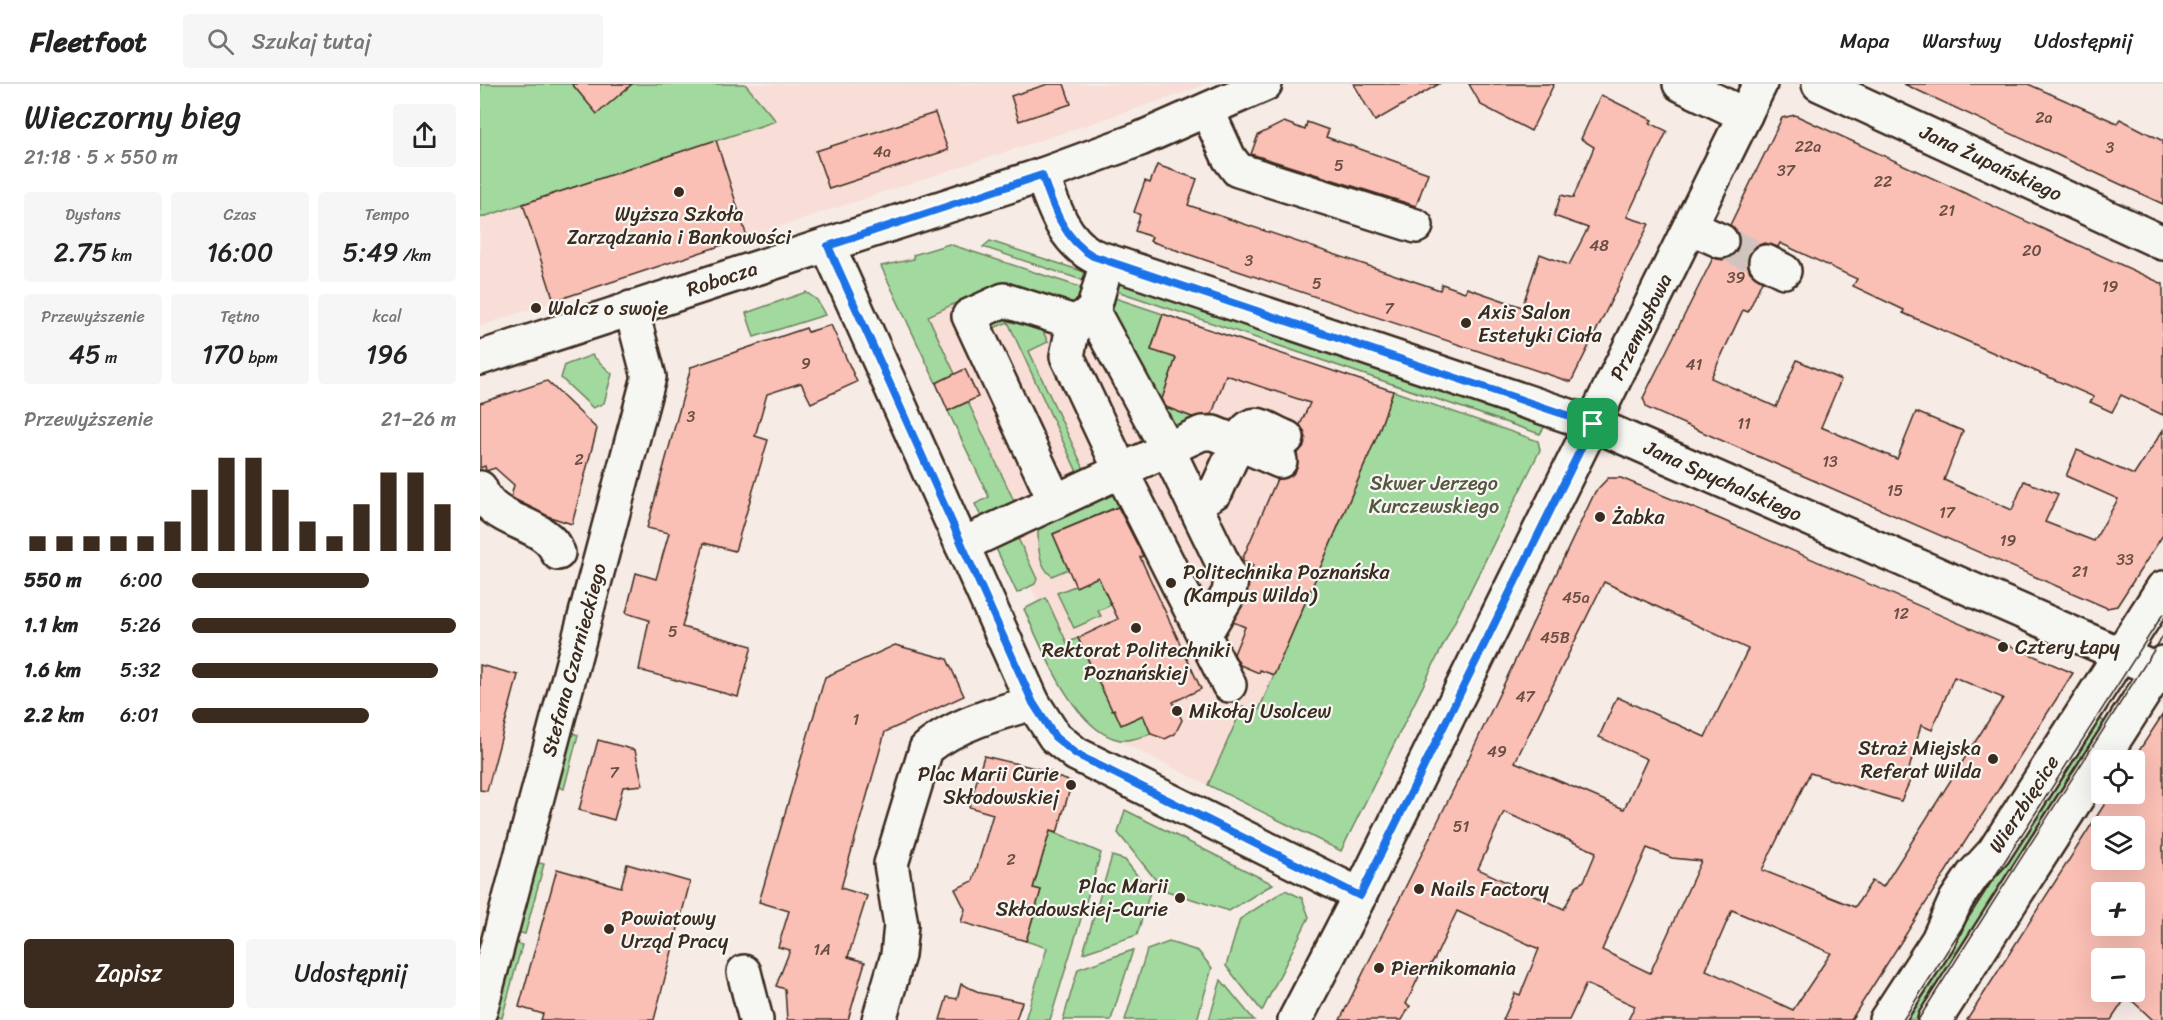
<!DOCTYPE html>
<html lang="pl">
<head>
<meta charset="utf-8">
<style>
	body { margin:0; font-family:Sriracha,sans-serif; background:#f6f6f6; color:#222; height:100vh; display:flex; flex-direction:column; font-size:22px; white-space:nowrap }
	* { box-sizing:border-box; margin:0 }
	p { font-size:20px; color:#767676 }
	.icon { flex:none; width:33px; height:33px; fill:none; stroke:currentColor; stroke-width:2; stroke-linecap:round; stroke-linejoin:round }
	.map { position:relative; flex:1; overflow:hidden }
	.side { display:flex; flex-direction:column; background:#fff; width:480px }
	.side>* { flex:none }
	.controls { position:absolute; left:1611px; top:666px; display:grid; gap:12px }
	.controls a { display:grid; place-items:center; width:54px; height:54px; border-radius:6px; background:#fff; box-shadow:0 6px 24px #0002; font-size:30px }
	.pin { position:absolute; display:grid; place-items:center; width:51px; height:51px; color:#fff; margin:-26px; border-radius:12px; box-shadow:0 3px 9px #0006 }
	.round { display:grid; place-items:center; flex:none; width:63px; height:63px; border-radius:6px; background:#f6f6f6 }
	.headline { display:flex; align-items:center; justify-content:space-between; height:102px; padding:0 24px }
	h1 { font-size:33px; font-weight:600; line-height:45px }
	.figures { display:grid; grid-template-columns:repeat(3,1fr); gap:9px; height:102px; padding:6px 24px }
	.figures div { display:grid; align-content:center; border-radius:6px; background:#f6f6f6; text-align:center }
	.figures b { font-size:26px; font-weight:600 }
	.figures small { font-size:16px; font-weight:400 }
	.figures p { font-size:16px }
	.chart { height:168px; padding:12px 24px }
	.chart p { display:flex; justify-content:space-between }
	.chart svg { width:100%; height:108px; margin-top:6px; stroke:#3b2a1e; stroke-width:6 }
	.primary-button { display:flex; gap:12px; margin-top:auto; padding:12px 24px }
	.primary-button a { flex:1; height:69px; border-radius:6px; background:#3b2a1e; color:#fff; font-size:24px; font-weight:600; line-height:69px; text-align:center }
	.primary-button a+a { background:#f6f6f6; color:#222 }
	ul { padding:0 24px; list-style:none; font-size:20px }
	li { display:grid; grid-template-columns:96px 72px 1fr; align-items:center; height:45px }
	li i { height:15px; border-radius:8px; background:#3b2a1e }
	header { display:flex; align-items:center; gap:36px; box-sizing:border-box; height:84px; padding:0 30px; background:#fff; border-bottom:2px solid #e0e0e0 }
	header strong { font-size:28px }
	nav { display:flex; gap:33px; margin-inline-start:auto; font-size:21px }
	.search { width:420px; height:54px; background:#f6f6f6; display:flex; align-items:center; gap:15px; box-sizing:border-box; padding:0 21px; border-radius:6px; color:#767676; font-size:22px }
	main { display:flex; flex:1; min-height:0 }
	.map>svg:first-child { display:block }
	.built { fill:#f8ded7 }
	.green { fill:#a1d99e; stroke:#6e825e; stroke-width:1.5 }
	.building { fill:#fabfb5; stroke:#3b2a1e; stroke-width:1.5; fill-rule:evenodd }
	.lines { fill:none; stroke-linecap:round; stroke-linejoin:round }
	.minor-tunnel { stroke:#d1c4be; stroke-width:33; stroke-dasharray:33 16; stroke-linecap:butt }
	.minor-casing { stroke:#3b2a1e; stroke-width:38 }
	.minor { stroke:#f6f6f2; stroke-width:33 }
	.tram { stroke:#3b2a1e; stroke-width:1.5 }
	.route-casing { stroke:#fff; stroke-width:12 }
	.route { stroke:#1a73e8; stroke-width:8 }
	.poi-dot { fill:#3b2a1e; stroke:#f6f6f2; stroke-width:2 }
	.labels { text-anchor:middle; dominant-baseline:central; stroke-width:4.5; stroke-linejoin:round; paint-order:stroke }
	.number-label { font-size:16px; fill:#6b4f44 }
	.street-label { font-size:20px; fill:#3b2a1e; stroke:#f6f6f2 }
	.poi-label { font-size:20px; fill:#3b2a1e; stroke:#f6f6f2; text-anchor:start }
	.park-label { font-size:20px; fill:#54563e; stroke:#f6f6f2 }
</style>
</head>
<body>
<header>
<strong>Fleetfoot</strong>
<div class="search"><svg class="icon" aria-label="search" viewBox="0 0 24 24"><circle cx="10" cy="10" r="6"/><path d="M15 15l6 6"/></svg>Szukaj tutaj</div>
<nav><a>Mapa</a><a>Warstwy</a><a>Udostępnij</a></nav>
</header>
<main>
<section class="side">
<div class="headline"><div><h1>Wieczorny bieg</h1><p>21:18 · 5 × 550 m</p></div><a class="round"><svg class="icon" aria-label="share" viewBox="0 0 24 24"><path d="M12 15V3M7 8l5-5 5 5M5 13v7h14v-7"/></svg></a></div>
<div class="figures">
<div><p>Dystans</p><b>2.75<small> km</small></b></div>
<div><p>Czas</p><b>16:00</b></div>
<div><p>Tempo</p><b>5:49<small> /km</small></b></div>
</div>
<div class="figures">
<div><p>Przewyższenie</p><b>45<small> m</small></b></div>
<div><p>Tętno</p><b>170<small> bpm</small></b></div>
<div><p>kcal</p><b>196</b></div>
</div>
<div class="chart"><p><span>Przewyższenie</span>21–26 m</p>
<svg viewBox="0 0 160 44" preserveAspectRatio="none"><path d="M5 44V38M15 44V38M25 44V38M35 44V38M45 44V38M55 44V32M65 44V19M75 44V6M85 44V6M95 44V19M105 44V32M115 44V38M125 44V25M135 44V12M145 44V12M155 44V25"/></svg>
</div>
<ul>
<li><b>550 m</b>6:00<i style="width:67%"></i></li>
<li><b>1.1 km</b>5:26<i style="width:100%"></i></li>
<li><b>1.6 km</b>5:32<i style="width:93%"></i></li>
<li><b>2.2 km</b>6:01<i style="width:67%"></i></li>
</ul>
<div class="primary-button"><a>Zapisz</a><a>Udostępnij</a></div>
</section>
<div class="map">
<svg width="1683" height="936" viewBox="0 0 1683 936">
	<rect width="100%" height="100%" fill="#f7ebe6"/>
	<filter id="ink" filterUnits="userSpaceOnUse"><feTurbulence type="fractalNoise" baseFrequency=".0167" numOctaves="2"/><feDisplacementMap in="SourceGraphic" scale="12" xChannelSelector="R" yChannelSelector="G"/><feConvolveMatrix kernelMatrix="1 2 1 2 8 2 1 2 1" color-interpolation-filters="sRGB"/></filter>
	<g filter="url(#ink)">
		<g class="built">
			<path d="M0 0H724L715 5 0 242Z"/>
			<path d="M470 160 913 307 897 352 744 709 617 646 403 182Z"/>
		</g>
		<g class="green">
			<path d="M0 0H92L117 29 152 0H265L296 37 0 134Z"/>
			<path d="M510 157 614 191 611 199 503 163Z"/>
			<path d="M469 160 609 206 597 225 518 199 448 232 475 290 456 299 401 182 434 175 433 171Z"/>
			<path d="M632 197 1065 342 1060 350 628 204Z"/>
			<path d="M326 208 337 216 345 231 274 253 266 229Z"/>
			<path d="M626 211 683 230 671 265 696 274 680 321 728 339 644 367 662 358 616 258 597 267Z"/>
			<path d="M517 231 559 239 568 258 549 267 604 385 622 377 618 386 578 397 597 388 528 238 509 246Z"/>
			<path d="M112 271 132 290 124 319 113 324 81 294 85 281Z"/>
			<path d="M913 307 1058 357 1060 366 861 767 728 701 763 622 778 628 897 352Z"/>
			<path d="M488 318 534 417 556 407 554 415 504 439 495 420 509 413 468 327Z"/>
			<path d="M628 404 648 418 573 450 588 485 572 492C556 481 558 454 558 437Z"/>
			<path d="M535 448 557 495 555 500 537 509 513 458Z"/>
			<path d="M618 493 631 521 618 527 621 532 594 544 577 509Z"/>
			<path d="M566 514 587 559 598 554 617 597 642 640 663 631 671 650C661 653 651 657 640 656 594 648 561 562 544 525Z"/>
			<path d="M1614 631 1631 642 1443 936H1419Z"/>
			<path d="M90 648 98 651 84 705 76 702Z"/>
			<path d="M645 726 793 800 749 827 684 806 638 749Z"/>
			<path d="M570 747 621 769 570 936H545L567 864 546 857 561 806 553 804Z"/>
			<path d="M632 772 645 776 670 808 657 851 603 869Z"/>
			<path d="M55 778 64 780 45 850 37 848Z"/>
			<path d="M805 806 822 814 829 833 782 927 746 882 760 835Z"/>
			<path d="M689 858 718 867 732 884 717 936H645L667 866Z"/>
			<path d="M34 859 42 861 22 934 14 932Z"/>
			<path d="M653 866 631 936H583L598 885Z"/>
			<path d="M741 896 774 936H729Z"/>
		</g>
		<g class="building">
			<path d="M92 0H152L117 30Z"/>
			<path d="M568 0H584L591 20 539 37 531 12Z"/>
			<path d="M874 0H959L895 37Z"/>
			<path d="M989 0H1074L1051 47 1001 21Z"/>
			<path d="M1424 0H1548L1637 39 1640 35 1683 57V120Z"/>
			<path d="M1121 11 1172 36 1170 39 1187 47 1147 133 1169 140 1091 298 731 178 670 157 672 153 655 147 660 131 654 128 665 97 670 99 677 81 717 95 708 121 960 206 962 200 985 208 987 204 1042 223 1060 170 1089 181 1108 144 1074 132 1081 111 1093 114 1114 63 1101 55Z"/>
			<path d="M455 29 468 66 349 105 336 67Z"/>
			<path d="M1315 31 1683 200V331L1641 311 1632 328 1610 318 1614 313 1423 229 1424 226 1373 202 1377 195 1300 159 1298 163 1285 159 1276 162 1270 169 1267 179 1270 188 1282 197 1268 228 1263 226 1231 294 1296 323 1317 276 1361 296 1341 343 1417 375 1436 328 1483 347 1464 396 1532 426 1544 397 1578 410 1565 438 1614 457 1638 415 1586 392 1597 366 1654 391 1683 346V451L1637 522 1627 524 1167 324 1163 314 1233 174 1243 176 1252 172 1258 165 1260 155 1257 147 1250 141 1302 34Z"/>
			<path d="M804 38 825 46 827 38 849 46 846 53 948 89 936 122 771 70 778 51Z"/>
			<path d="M236 56 267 153 74 217 43 120Z"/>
			<path d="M683 230 913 307 897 352 794 591 780 586 779 589 760 581 754 570 765 543 753 538 767 512 769 492 773 481 762 476 797 395 811 392 817 384V370L824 362 826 353 820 341 830 319 746 291 732 330 712 333 686 323 682 315 696 274 671 266Z"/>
			<path d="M351 241 377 298 331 319 321 299 287 310 275 352 288 356 255 467 224 459 202 543 272 562 258 613 159 586 169 536 146 529 156 489 176 495 189 449 167 444 211 283 326 244 328 248Z"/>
			<path d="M485 285 498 313 468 327 456 299Z"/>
			<path d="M67 297 117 345 92 440 70 433 36 416 31 413 34 401 15 384 6 387 5 382 0 384V319Z"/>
			<path d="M1128 394H1141L1240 435 1593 589 1371 936H1148L1155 922 1106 900 1089 936H1023L1035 909 1040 911 1059 865 977 827 955 874 946 887 942 886 926 920 930 922 922 936H860L984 684 1115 408ZM1124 498 1268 565 1225 653 1137 613 1119 653 1167 675 1144 725 1035 678ZM1474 593 1523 614 1403 803 1392 797 1375 823 1282 786 1330 689 1421 717 1433 690 1428 689 1441 641 1452 646ZM1024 728 1116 768 1104 797 1096 802 1084 825 998 785ZM1167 764 1192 774 1221 777 1170 889 1122 866ZM1252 826 1351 869 1313 926 1226 886Z"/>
			<path d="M638 423 663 472 660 473 721 605 693 618 702 636 695 650 685 655 671 650 663 631 641 641 634 625 632 626 598 554 638 535 618 493 596 503 573 450Z"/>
			<path d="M415 561 467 575 484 612 405 648 361 804 387 812 368 873 385 878 368 936H307L305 905 296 902 310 866 298 863 309 827 279 818 345 593Z"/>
			<path d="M0 581 38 591 7 707 0 706Z"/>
			<path d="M1683 630V936H1673L1647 912 1631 936H1487L1631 710H1654L1653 676ZM1622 742H1654V776H1622ZM1622 808H1654V842H1622ZM1622 874H1654V908H1622Z"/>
			<path d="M118 656 155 666 163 701 143 703 134 736 99 726Z"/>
			<path d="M504 672 572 688 571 691 592 698 577 749 570 747 553 804 561 806 546 857 481 838 485 825 475 805 493 797 513 730 489 723Z"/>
			<path d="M147 780 210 798 174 936H61L63 930 39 923 77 785 141 803Z"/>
			<path d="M481 900 501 909 542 918 536 936H460L467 913 477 915Z"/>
		</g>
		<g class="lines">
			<path class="minor-tunnel" d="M1241 157 1286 178"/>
			<defs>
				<g id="minor">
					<path d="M1200 0 1265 31"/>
					<path d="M1339 0 1683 159"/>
					<path d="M727 26 749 74 758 86 936 142"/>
					<path d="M562 91C573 122 583 155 613 172L1113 340 1683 589"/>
					<path d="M1210 143 1241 157"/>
					<path d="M348 162 553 619 575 653 596 670 880 811"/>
					<path d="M1286 178 1304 187"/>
					<path d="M613 228 687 364 751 496 749 509 724 551"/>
					<path d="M594 238 587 272 641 387 749 601"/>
					<path d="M0 274 562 91 660 55 785 0"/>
					<path d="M0 404C12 441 65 436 78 469"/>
					<path d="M575 417 489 232 524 216 594 238 613 228 627 177"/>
					<path d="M715 420 736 407 758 359 800 377"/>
					<path d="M482 461 722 349H733L758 359C772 329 782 344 807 354"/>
					<path d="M264 888 276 936"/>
					<path d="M0 927 169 293 151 224"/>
					<path d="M399 936 418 871 421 841 411 780 446 665C474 641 517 629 553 619"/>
					<path d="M815 936 880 811 1280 0"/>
					<path d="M1406 936 1458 856 1476 816 1493 791 1514 768 1683 504"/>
					<path d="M1455 936 1683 579"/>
				</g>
			</defs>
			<use href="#minor" class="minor-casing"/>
			<use href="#minor" class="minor"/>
			<g class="tram">
				<path d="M1423 936 1683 530"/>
				<path d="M1438 936 1683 552"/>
			</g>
		</g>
	</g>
	<g class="lines" filter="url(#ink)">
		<defs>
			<path id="route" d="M562 91C573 122 583 155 613 172L1113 340 880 812 596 670 575 653 553 619 348 162Z"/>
		</defs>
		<use href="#route" class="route-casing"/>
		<use href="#route" class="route"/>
	</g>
	<g class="poi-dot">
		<circle cx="199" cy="108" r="6"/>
		<circle cx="56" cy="224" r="6"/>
		<circle cx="986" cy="239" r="6"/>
		<circle cx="1120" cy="433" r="6"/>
		<circle cx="691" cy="499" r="6"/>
		<circle cx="656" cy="544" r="6"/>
		<circle cx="1523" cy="563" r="6"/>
		<circle cx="697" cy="627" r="6"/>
		<circle cx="1513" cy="675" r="6"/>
		<circle cx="591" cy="701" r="6"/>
		<circle cx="939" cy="805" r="6"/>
		<circle cx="700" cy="814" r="6"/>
		<circle cx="129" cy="845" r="6"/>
		<circle cx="899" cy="884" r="6"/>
	</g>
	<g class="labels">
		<g class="number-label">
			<text x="1564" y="33">2a</text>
			<text x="1328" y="62">22a</text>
			<text x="1630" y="63">3</text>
			<text x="402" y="67">4a</text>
			<text x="859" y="81">5</text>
			<text x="1306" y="86">37</text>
			<text x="1403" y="97">22</text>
			<text x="1467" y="126">21</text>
			<text x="1119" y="161">48</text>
			<text x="1552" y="166">20</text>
			<text x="769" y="176">3</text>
			<text x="1256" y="193">39</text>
			<text x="837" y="199">5</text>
			<text x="1630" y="202">19</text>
			<text x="909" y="224">7</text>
			<text x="326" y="279">9</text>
			<text x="1214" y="280">41</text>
			<text x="211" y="332">3</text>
			<text x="1264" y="339">11</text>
			<text x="99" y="375">2</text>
			<text x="1350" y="377">13</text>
			<text x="1415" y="406">15</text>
			<text x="1467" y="428">17</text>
			<text x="1528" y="456">19</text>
			<text x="1645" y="475">33</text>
			<text x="1600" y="487">21</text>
			<text x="1096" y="513">45a</text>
			<text x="1421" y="529">12</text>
			<text x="193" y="547">5</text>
			<text x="1075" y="553">45B</text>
			<text x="1045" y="612">47</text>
			<text x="376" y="635">1</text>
			<text x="1017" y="667">49</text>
			<text x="134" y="688">7</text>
			<text x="981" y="742">51</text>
			<text x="531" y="775">2</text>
			<text x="342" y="865">1A</text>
		</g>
		<g class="street-label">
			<text transform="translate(1511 79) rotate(25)">Jana Żupańskiego</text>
			<text transform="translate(242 195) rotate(-18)">Robocza</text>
			<text transform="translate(1161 243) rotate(-64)">Przemysłowa</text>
			<text transform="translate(1243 397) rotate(24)">Jana Spychalskiego</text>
			<text transform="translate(94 576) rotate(-75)">Stefana Czarnieckiego</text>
			<text transform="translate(1544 720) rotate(-57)">Wierzbięcice</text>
		</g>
		<g class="poi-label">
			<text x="199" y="130" text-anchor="middle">Wyższa Szkoła<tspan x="199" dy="23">Zarządzania i Bankowości</tspan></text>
			<text x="68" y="224">Walcz o swoje</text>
			<text x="998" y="228">Axis Salon<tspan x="998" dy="23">Estetyki Ciała</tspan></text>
			<text x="1132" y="433">Żabka</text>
			<text x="703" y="488">Politechnika Poznańska<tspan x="703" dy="23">(Kampus Wilda)</tspan></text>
			<text x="1535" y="563">Cztery Łapy</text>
			<text x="656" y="566" text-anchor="middle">Rektorat Politechniki<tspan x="656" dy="23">Poznańskiej</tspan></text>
			<text x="709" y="627">Mikołaj Usolcew</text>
			<text x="1501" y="664" text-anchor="end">Straż Miejska<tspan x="1501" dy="23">Referat Wilda</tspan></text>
			<text x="579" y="690" text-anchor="end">Plac Marii Curie<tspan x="579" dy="23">Skłodowskiej</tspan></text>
			<text x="688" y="802" text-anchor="end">Plac Marii<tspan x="688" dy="23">Skłodowskiej-Curie</tspan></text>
			<text x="951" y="805">Nails Factory</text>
			<text x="141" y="834">Powiatowy<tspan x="141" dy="23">Urząd Pracy</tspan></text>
			<text x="911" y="884">Piernikomania</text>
		</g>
		<g class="park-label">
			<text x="954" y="399">Skwer Jerzego<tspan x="954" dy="23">Kurczewskiego</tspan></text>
		</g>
	</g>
</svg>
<div class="controls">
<a><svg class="icon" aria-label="locate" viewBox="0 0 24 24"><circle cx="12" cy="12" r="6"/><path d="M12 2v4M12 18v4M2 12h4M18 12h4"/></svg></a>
<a><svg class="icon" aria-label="layers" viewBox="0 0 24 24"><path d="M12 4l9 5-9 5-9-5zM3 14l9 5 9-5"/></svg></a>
<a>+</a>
<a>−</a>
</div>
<div class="pin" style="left:1113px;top:340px;background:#1e9e55"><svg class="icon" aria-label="arrive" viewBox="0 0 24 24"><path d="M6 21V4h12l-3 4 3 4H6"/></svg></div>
</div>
</main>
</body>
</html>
